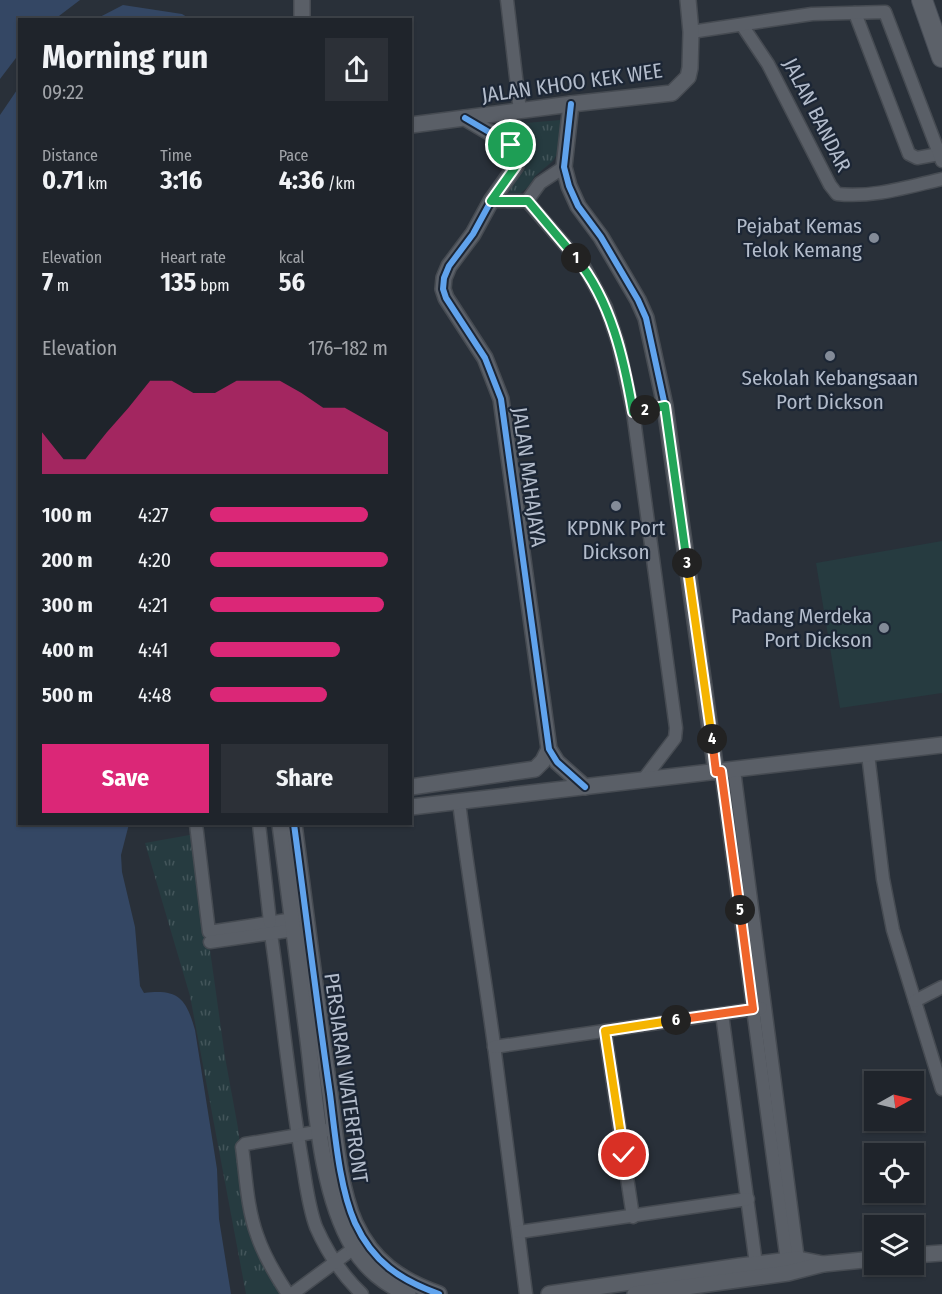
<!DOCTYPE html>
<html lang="en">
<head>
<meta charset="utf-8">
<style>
	body { margin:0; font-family:"Fira Sans Condensed",sans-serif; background:#2c3037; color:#f1f3f6; height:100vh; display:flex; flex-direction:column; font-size:22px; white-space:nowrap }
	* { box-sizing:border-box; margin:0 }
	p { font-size:20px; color:#a1a4a9 }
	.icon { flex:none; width:33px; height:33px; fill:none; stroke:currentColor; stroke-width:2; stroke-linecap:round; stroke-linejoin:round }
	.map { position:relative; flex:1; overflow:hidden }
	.side { position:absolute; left:18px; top:18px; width:394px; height:807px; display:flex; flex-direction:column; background:#1f242b; border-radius:0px; box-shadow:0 2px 4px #0004,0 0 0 2px #3c4147 }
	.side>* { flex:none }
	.needle { width:39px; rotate:82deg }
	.controls { position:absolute; left:864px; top:1071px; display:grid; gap:12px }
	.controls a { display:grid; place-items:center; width:60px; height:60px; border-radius:0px; background:#1f242b; box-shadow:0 2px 4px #0004,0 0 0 2px #3c4147; font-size:30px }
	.pin { position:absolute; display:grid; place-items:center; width:51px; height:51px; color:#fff; margin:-26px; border:3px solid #fff; border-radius:50%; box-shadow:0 2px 6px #0007 }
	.km { position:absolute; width:30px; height:30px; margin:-15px; border-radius:50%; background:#222; color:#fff; font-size:16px; line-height:30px; text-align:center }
	.round { display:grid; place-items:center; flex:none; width:63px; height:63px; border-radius:0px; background:#2c3037 }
	.headline { display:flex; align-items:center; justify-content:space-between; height:102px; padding:0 24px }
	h1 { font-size:33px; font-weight:700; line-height:45px }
	.stats { display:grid; grid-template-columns:repeat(3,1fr); gap:9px; height:102px; padding:6px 24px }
	.stats div { display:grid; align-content:center }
	.stats b { font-size:26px; font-weight:700 }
	.stats small { font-size:16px; font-weight:400 }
	.stats p { font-size:16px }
	.chart { height:168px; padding:12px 24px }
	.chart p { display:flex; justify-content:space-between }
	.chart svg { width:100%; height:108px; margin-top:6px; fill:#db2777; opacity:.7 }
	.action { display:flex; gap:12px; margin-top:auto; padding:12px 24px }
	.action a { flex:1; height:69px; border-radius:0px; background:#db2777; color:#fff; font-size:24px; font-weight:700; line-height:69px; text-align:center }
	.action a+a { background:#2c3037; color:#f1f3f6 }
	ul { padding:0 24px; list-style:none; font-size:20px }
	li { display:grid; grid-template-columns:96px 72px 1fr; align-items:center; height:45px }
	li i { height:15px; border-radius:8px; background:#db2777 }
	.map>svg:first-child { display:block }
	.grass { fill:url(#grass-tufts) }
	.garden { fill:#263b40 }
	.water { fill:#344764 }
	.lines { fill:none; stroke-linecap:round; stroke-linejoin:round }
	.minor-casing { stroke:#464b52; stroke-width:15 }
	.tertiary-casing { stroke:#464b52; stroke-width:18 }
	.primary-casing { stroke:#474d56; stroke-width:22 }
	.minor { stroke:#5a5f67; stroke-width:12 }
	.tertiary { stroke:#5a5f67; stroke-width:15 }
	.primary { stroke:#5c6169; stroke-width:20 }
	.cycleway-casing { stroke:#1c2635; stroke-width:10 }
	.cycleway { stroke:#60a3ed; stroke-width:6 }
	.split-1-casing { stroke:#fff; stroke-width:12 }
	.split-2-casing { stroke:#fff; stroke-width:12 }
	.split-3-casing { stroke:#fff; stroke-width:12 }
	.split-4-casing { stroke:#fff; stroke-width:12 }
	.split-5-casing { stroke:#fff; stroke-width:12 }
	.split-6-casing { stroke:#fff; stroke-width:12 }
	.split-7-casing { stroke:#fff; stroke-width:12 }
	.split-1 { stroke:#22a559; stroke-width:8 }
	.split-2 { stroke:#22a559; stroke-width:8 }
	.split-3 { stroke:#22a559; stroke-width:8 }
	.split-4 { stroke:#f5b400; stroke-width:8 }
	.split-5 { stroke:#f0652b; stroke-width:8 }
	.split-6 { stroke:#f0652b; stroke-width:8 }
	.split-7 { stroke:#f5b400; stroke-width:8 }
	.poi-dot { fill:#838b98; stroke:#1c2635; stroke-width:2 }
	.labels { text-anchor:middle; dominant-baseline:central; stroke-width:4.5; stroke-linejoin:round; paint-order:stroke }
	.street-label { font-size:21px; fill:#b3bccb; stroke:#1c2635 }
	.poi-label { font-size:21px; fill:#b3bccb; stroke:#1c2635; text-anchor:end }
</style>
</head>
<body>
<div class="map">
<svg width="942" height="1294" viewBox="0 0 942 1294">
	<defs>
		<pattern id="grass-tufts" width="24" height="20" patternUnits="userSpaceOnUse" patternTransform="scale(1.5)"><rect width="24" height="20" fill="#263b40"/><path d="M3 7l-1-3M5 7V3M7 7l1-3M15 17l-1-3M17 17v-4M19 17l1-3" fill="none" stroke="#43555a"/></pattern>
	</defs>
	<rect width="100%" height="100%" fill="#293039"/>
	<g class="grass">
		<path d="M561 120 563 125 557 154 553 161 535 176 528 187 517 196 508 195 506 191 521 145 508 134 492 126Z"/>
		<path d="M195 834 209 943 225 1057 238 1128 247 1203 286 1294H246L190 996 145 843Z"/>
	</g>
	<path class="garden" d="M942 541V693L840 708 816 563Z"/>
	<g class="water">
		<path d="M0 0H80L55 19 20 20 19 54 0 79Z"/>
		<path d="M123 5 182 14 190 19H96Z"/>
		<path d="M19 87 20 824H129L121 855 122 872 135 927 140 986 144 993C178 989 186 998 195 1030L217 1169 219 1219 231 1294H0V115Z"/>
	</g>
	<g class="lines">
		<defs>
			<g id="minor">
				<path d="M507 0 520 111"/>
				<path d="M855 13 909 154 917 158 939 154"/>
				<path d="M742 25 768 64 830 185 837 194C873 198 907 187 942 179"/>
				<path d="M691 32 812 14 885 12 942 161"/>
				<path d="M491 201H527L585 268 606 307 618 343 633 412 676 728 675 738 643 780"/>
				<path d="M527 201 540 183 564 167"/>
				<path d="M633 412 665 406"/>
				<path d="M868 754 883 879 893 930 942 1089"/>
				<path d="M734 770 799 1268"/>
				<path d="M721 771 788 1269"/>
				<path d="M459 802C469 883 483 964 494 1045 505 1128 516 1211 526 1294"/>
				<path d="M196 824 209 932 300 918"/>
				<path d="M259 824 270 922"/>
				<path d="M271 934C282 1009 289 1085 302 1160 306 1183 308 1205 316 1227 327 1252 342 1275 362 1294"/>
				<path d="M210 942 295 930"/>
				<path d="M915 1001 942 987"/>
				<path d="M722 1014 756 1264"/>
				<path d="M605 1031 633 1217"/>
				<path d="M494 1047 761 1008"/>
				<path d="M519 1232 748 1199"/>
				<path d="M288 1294C276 1276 264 1256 257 1235 247 1208 246 1176 242 1147L245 1144 328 1130"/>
				<path d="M292 1294 361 1243"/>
			</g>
			<g id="tertiary">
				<path d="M302 20V0"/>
				<path d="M571 104 564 167 569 186 578 206 601 237 638 300 646 318 665 406 716 772"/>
				<path d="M465 118 511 145 518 152 519 156 516 166 491 201 473 234 449 266 444 278 443 289 446 298 485 358 501 399 549 749 557 762 585 787"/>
				<path d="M411 125 571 104 672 93 688 77 690 68 691 32 688 0"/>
				<path d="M411 787 535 769 543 761 549 749"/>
				<path d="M411 807 942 745"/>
				<path d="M280 824C290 896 299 968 308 1040 316 1104 320 1191 353 1247 365 1268 386 1285 408 1294"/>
				<path d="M294 824C306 914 317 1004 330 1094 335 1133 339 1187 355 1223 373 1262 400 1280 439 1294"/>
				<path d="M914 1255 942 1253"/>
				<path d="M549 1294 740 1266 798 1259 823 1264"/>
				<path d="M635 1294 788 1273 823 1264 874 1259"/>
			</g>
			<path id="primary" d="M922 0 942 57"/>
		</defs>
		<use href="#minor" class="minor-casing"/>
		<use href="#tertiary" class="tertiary-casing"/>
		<use href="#primary" class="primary-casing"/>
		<use href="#minor" class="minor"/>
		<use href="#tertiary" class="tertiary"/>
		<use href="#primary" class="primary"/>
		<defs>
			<g id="cycleway">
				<path d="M571 104 564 167 569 186 578 206 601 237 638 300 646 318 665 406 716 772"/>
				<path d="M465 118 511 145 518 152 519 156 516 166 491 201 473 234 449 266 444 278 443 289 446 298 485 358 501 399 549 749 557 762 585 787"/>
				<path d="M294 824C306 914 317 1004 330 1094 335 1133 339 1187 355 1223 373 1262 400 1280 439 1294"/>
			</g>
		</defs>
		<use href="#cycleway" class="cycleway-casing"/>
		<use href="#cycleway" class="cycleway"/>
	</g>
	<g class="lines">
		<defs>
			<path id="split-1" d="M511 145 518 152 516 166 491 201H528L576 258"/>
			<path id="split-2" d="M576 258C611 301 624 359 633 412L645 410"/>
			<path id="split-3" d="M645 410 665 406 687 563"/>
			<path id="split-4" d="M687 563 712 739"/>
			<path id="split-5" d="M712 739 716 772 721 771 740 910"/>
			<path id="split-6" d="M676 1020 753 1009 740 910"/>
			<path id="split-7" d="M624 1155 605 1031 676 1020"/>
		</defs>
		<use href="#split-1" class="split-1-casing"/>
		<use href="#split-2" class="split-2-casing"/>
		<use href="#split-3" class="split-3-casing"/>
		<use href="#split-4" class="split-4-casing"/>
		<use href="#split-5" class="split-5-casing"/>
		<use href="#split-6" class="split-6-casing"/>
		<use href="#split-7" class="split-7-casing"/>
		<use href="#split-1" class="split-1"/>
		<use href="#split-2" class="split-2"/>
		<use href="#split-3" class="split-3"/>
		<use href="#split-4" class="split-4"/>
		<use href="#split-5" class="split-5"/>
		<use href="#split-6" class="split-6"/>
		<use href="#split-7" class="split-7"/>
	</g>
	<g class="poi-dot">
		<circle cx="874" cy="238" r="6"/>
		<circle cx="830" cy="356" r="6"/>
		<circle cx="616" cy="506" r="6"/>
		<circle cx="884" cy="628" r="6"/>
	</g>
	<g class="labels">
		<g class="street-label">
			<text transform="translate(572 83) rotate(-8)">JALAN KHOO KEK WEE</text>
			<text transform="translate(817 115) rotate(63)">JALAN BANDAR</text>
			<text transform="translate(529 477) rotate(82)">JALAN MAHAJAYA</text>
			<text transform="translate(346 1078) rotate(82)">PERSIARAN WATERFRONT</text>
		</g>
		<g class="poi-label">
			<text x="862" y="226">Pejabat Kemas<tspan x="862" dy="24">Telok Kemang</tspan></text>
			<text x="830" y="378" text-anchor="middle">Sekolah Kebangsaan<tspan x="830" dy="24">Port Dickson</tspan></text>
			<text x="616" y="528" text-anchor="middle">KPDNK Port<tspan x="616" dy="24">Dickson</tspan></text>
			<text x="872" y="616">Padang Merdeka<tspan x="872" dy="24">Port Dickson</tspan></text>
		</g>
	</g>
</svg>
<div class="controls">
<a><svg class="needle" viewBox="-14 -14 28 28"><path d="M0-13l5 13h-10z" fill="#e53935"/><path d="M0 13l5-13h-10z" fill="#a1a4a9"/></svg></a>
<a><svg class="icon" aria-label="locate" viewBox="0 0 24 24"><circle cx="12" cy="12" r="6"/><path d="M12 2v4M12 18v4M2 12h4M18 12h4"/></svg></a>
<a><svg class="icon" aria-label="layers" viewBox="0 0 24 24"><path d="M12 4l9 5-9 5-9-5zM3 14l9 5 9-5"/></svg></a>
</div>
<div class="pin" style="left:511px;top:145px;background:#1e9e55"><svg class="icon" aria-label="arrive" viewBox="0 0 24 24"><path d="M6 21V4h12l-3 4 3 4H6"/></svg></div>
<div class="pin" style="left:624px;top:1155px;background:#d93025"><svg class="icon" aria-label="check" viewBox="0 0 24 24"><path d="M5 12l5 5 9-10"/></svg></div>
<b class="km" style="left:576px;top:258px">1</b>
<b class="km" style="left:645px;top:410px">2</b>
<b class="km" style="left:687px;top:563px">3</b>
<b class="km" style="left:712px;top:739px">4</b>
<b class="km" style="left:740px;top:910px">5</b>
<b class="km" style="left:676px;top:1020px">6</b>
<section class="side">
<div class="headline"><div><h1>Morning run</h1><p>09:22</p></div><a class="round"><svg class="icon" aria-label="share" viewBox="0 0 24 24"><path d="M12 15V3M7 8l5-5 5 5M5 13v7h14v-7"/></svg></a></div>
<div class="stats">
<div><p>Distance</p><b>0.71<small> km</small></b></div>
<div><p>Time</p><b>3:16</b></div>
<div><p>Pace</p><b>4:36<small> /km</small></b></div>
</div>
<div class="stats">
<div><p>Elevation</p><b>7<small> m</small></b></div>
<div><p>Heart rate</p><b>135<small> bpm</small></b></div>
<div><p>kcal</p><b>56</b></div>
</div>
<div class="chart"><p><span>Elevation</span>176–182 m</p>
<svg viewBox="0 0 160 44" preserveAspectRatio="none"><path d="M0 44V27L10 38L20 38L30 27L40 17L50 6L60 6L70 11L80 11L90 6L100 6L110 6L120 11L130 17L140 17L150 22L160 27V44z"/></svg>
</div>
<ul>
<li><b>100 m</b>4:27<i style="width:89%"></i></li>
<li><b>200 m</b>4:20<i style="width:100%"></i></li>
<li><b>300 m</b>4:21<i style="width:98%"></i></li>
<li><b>400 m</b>4:41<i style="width:73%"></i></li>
<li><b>500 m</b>4:48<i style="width:66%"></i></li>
</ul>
<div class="action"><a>Save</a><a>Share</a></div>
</section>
</div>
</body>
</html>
